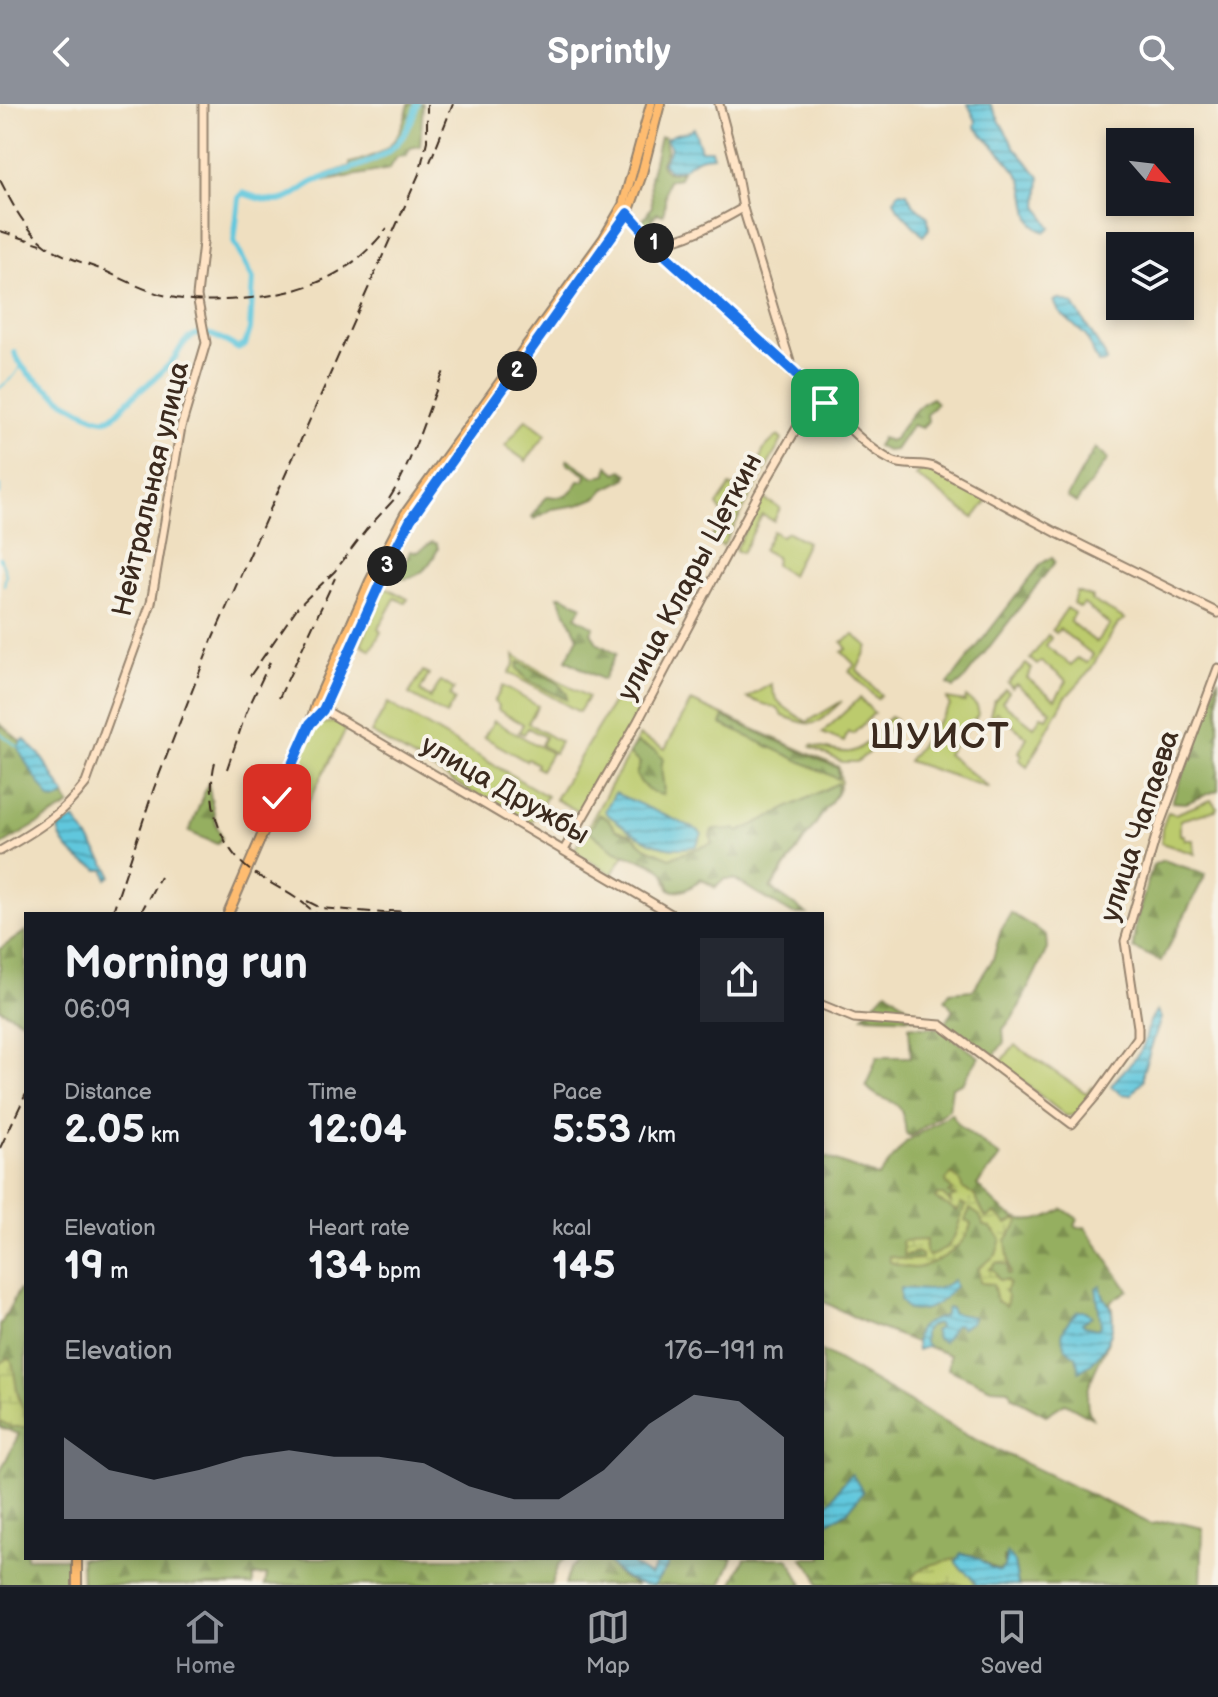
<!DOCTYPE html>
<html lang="en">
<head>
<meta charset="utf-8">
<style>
	body { margin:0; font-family:"Balsamiq Sans",sans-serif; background:#242831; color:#f1f3f6; height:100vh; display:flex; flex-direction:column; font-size:30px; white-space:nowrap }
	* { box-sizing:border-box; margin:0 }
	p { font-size:26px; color:#9ea1a6 }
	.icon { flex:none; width:44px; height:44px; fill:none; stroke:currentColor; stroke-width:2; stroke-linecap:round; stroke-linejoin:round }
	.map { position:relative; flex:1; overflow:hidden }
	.panel { position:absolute; left:24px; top:808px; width:800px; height:648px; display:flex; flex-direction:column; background:#171b24; border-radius:0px; box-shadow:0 4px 12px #0003 }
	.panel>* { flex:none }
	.needle { width:52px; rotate:118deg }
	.buttons { position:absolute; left:1106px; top:24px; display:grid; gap:16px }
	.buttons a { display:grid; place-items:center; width:88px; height:88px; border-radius:0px; background:#171b24; box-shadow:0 4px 12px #0003; font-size:40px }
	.pin { position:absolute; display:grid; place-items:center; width:68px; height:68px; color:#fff; margin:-34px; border-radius:16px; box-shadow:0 4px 12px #0006 }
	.km { position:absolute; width:40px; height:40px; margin:-20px; border-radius:50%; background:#222; color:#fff; font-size:22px; line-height:40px; text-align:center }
	.round { display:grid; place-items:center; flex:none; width:84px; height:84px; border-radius:0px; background:#242831 }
	.summary { display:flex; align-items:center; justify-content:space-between; height:136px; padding:0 40px }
	h1 { font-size:44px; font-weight:700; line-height:60px }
	.metrics { display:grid; grid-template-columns:repeat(3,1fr); gap:12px; height:136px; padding:8px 40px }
	.metrics div { display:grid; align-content:center }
	.metrics b { font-size:40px; font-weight:700 }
	.metrics small { font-size:22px; font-weight:400 }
	.metrics p { font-size:22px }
	.chart { height:224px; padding:16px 40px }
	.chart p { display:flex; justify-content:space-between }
	.chart svg { width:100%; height:144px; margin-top:8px; fill:#8c9099; opacity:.7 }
	header { display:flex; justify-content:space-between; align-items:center; height:104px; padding:0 40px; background:#8c9099; color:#fff; font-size:36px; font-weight:700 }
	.menu { display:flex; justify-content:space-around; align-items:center; height:112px; border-top:2px solid #363941; background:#171b24; font-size:22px; color:#9ea1a6 }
	.menu a { display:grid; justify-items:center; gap:4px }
	.menu .current { color:#8c9099 }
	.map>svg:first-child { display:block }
	.green { fill:#bccb6d; stroke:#7c7a46; stroke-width:2 }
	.forest { fill:url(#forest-firs); stroke:#686c3f; stroke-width:2 }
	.wetland { fill:url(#wetland-marsh); stroke:#7c7a46; stroke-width:2 }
	.water { fill:url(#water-rules); stroke:#4e787e; stroke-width:2 }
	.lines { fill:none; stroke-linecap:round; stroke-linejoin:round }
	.stream { stroke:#60c7dd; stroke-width:2 }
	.river { stroke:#60c7dd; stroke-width:6 }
	.secondary-casing { stroke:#95846f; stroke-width:11 }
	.primary-casing { stroke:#95846f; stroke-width:12 }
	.secondary { stroke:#ffe4c6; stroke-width:7 }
	.primary { stroke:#febc70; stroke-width:8 }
	.rail { stroke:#3b2a1e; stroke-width:2; stroke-dasharray:12 6; stroke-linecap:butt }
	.route-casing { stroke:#fff; stroke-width:16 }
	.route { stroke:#1a73e8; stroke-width:10 }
	.labels { text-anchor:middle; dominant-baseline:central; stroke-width:8; stroke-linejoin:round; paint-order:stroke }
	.street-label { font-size:28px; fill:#3b2a1e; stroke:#f7f3e8 }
	.district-label { font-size:36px; font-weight:bold; letter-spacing:2px; fill:#3b2a1e; stroke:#f7f3e8 }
</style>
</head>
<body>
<header><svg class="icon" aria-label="back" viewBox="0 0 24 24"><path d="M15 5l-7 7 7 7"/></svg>Sprintly<svg class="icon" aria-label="search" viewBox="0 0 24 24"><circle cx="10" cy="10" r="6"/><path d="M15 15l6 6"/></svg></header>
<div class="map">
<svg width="1218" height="1481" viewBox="0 0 1218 1481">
	<defs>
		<pattern id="forest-firs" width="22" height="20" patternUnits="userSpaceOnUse" patternTransform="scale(2)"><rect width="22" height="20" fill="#95af60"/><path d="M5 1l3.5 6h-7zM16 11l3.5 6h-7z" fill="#7b8f4f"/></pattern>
		<pattern id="wetland-marsh" width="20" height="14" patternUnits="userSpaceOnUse" patternTransform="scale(2)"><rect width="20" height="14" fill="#bccb6d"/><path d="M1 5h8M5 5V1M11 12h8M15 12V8" fill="none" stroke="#a2ae5e"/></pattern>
		<pattern id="water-rules" width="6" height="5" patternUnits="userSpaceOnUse" patternTransform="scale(2)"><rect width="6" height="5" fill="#60c7dd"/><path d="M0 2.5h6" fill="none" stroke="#50a2b3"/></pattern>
	</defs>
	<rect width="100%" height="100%" fill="#f7f3e8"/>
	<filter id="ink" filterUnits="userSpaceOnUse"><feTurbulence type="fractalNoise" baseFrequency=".0125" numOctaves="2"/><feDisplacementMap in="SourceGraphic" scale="16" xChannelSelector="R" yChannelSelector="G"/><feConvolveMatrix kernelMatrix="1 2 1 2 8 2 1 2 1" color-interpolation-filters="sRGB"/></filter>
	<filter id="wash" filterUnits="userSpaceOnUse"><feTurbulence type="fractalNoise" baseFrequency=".006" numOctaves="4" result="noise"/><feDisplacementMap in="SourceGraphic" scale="32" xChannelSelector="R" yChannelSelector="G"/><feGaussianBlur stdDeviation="1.8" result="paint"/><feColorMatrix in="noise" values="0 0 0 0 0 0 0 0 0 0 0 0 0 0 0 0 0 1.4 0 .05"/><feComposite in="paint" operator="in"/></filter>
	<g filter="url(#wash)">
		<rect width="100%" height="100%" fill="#efdfc0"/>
		<g class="green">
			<path d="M526 315 546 330 526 357 505 342Z"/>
			<path d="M778 332 782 336 723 442 711 435 723 410 717 401 730 382 743 387 760 366C759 348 765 342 778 332Z"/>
			<path d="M923 364 932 366 988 396 974 414 916 372Z"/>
			<path d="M762 394 780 404 774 417 762 411 742 449 735 446Z"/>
			<path d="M773 427 781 432 788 428 807 438 791 471 775 461 776 453 763 446Z"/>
			<path d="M385 483 408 495 405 499 395 494 378 525 381 528 371 546 361 540Z"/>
			<path d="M1076 488 1092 493 1091 496 1125 515 1118 520 1089 568 1065 594 1027 663 1019 655 1022 651 1019 648 1027 633 996 608 992 613 990 611 994 597 1005 585 1009 588 1002 598 1034 623 1041 612 1047 614 1051 607 1016 580 1012 584 1008 579 1026 560 1032 565 1027 574 1055 595 1067 577 1041 557 1037 561 1030 555 1048 531 1051 534 1046 542 1071 561 1077 554 1087 559 1093 551 1059 525 1056 529 1052 526 1067 504 1075 509 1070 518 1096 538 1110 521 1084 500 1080 504 1073 500Z"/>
			<path d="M854 531 868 542 857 566 881 591 877 595 849 567 855 561 842 548 847 545 842 538Z"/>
			<path d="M514 551 588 593 579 608 509 569 515 559Z"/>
			<path d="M423 567 429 570 420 587 430 594 441 577 454 585 450 592 455 596 446 611 409 590Z"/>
			<path d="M771 580C775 602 790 606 807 618L842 597C815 622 819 625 783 612L778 605 747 594Z"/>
			<path d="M503 582 538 602 528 619 560 638 554 649 541 641 545 633 528 624 524 630 519 628 523 620 498 606 499 602 494 598Z"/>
			<path d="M616 593 641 606 581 709 555 695Z"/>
			<path d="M966 593 977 602 979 610 947 650 989 684 908 657 950 602 947 595 965 598Z"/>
			<path d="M860 594 874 609 853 630 848 628 844 638 822 629Z"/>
			<path d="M691 597 839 663 841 678 837 689 772 783 778 789 773 799 734 775H725L715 784 701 775C692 783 681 792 669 785L663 766 645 757 624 751 612 770 574 747 639 632 665 645Z"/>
			<path d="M388 599 547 692 529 722 371 629Z"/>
			<path d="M890 613 896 616 876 642 857 658H842L811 643 812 641C862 656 856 648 890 613Z"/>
			<path d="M494 617 551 649 541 666 536 663 537 660 528 655 526 657 484 633Z"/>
			<path d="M336 618 347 623 305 705 291 698 286 687 311 627 317 620Z"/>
			<path d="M1211 696 1217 703 1216 706 1180 716V731H1184L1185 736H1193L1195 750 1161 739 1162 725 1168 708 1175 710Z"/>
			<path d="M1015 941 1086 989 1092 983 1094 985 1075 1011 1066 1012 1002 961V957Z"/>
		</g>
		<g class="forest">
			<path d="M409 0H423L420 42 410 44 406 52 397 53 389 65 326 77V71L350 62V59C389 50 399 39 409 0Z"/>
			<path d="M660 33H664L667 46 661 59C666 71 671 70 682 67L679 74 668 76C663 88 667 99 663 111L657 109 645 123 642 118 652 102 650 74Z"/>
			<path d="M932 294 937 299 927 310 928 317 922 324 912 321 895 346 886 347 877 342 882 334 889 337 894 335C905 320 913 303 932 294Z"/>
			<path d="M1095 344 1108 355 1076 399 1067 393Z"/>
			<path d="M568 355 595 373 607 371 608 362 617 369 622 366 628 370 627 374 605 385 598 393 578 401 552 405 535 415 532 413 543 396 549 392C563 396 572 389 579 377H584L586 371 566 358Z"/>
			<path d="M432 438 437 440 438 445C429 463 420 475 399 475L410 447 418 448Z"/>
			<path d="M1052 453 1055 458 962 578 954 584 948 580 1041 460Z"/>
			<path d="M558 492H563L582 502 576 513 594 523 591 528 597 539 616 550 603 576 566 556 578 533Z"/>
			<path d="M519 558 557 578 567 590V596L527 576 517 564Z"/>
			<path d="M1218 574V686L1186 699 1172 698Z"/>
			<path d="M724 613 838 664V675L721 620Z"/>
			<path d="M0 620 39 653 70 701 0 742Z"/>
			<path d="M637 639 656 647 663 655C658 671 666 677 663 691 649 689 643 683 636 671L640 659 629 650Z"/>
			<path d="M208 679 216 720 222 734 217 740 189 728Z"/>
			<path d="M838 679 837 689 770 784 807 810H793L734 775H725L715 782 701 774 689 784 675 787 670 785C666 754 639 758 616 747 607 742 598 734 589 727L599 710 608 715 616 726 631 730 645 743 670 754 713 739 710 732 712 726 735 725 739 728Z"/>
			<path d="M1163 756 1206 770 1161 857 1133 844 1136 817 1153 761Z"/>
			<path d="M1011 809 1046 831 1047 845 1015 911 1003 925 1004 938 993 953 945 920 953 906 945 895 950 888 973 886 993 855 1001 826Z"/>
			<path d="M26 827V919L0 905V845Z"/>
			<path d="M887 886 921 914 863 912Z"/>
			<path d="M909 922 938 924 979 953 963 978 952 983 949 1005 911 1032 906 1030C902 985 886 1005 866 982L877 953H911Z"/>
			<path d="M951 1009 959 1021 1000 1053 977 1081C1007 1112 1021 1130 1063 1105L1078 1115 1075 1122 1078 1124 1085 1123 1128 1186 1110 1198C1125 1243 1071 1276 1092 1314L1065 1299 1046 1311 1013 1293 1009 1285 991 1284 948 1265 950 1251 866 1219 822 1197V1060L826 1053 878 1073 906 1038Z"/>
			<path d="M19 1186 26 1189V1454H72L73 1481H0V1368L19 1330 0 1323V1222Z"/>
			<path d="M822 1247 968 1332 1151 1420 1171 1417 1203 1424 1201 1481H1018L1014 1458 1004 1454V1463L1000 1467 972 1451 963 1450 976 1481H818L815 1469 802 1454H822V1421L847 1408 863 1388 851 1371C836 1382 837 1395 822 1403Z"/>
			<path d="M81 1454H565L558 1462 551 1481H265L267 1471 253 1472V1481H82Z"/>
			<path d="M584 1454 605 1455 621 1473 637 1481H565L570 1464Z"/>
			<path d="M670 1454H733L721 1481H653L666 1465Z"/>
			<path d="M745 1454H788L803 1481H732Z"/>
		</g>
		<g class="wetland">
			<path d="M952 1070 961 1078 962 1084 974 1091 986 1114 994 1109 1007 1120 1015 1116 1020 1117 1006 1136 1010 1170H1007L1008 1161 997 1158 990 1165 994 1166 999 1176H1006L1009 1179 1005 1187 1008 1192 1006 1202 997 1197 993 1180 980 1179 979 1164 996 1151 1001 1135 991 1124 983 1121 980 1112 970 1105 965 1116 971 1120C966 1142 941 1157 921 1163 911 1166 899 1161 890 1158L889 1152 907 1156 922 1155V1151L916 1148 904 1152 902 1137 926 1136 925 1147 929 1152C958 1144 955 1126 965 1101L961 1100 957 1107 935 1095 938 1091H943L951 1099 950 1094 956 1092 948 1089 953 1086 947 1081 946 1076Z"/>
			<path d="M7 1254 11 1255C15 1267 15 1278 18 1290 21 1305 26 1305 26 1323H11L0 1317V1260Z"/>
			<path d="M957 1455 960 1464 970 1469 976 1481C954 1481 934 1478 914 1478L912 1474C922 1460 941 1458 957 1455Z"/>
		</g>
		<g class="water">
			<path d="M968 0H990L1015 44 1040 73 1038 102 1051 124 1046 128C1022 123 1030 92 1021 75 1010 56 990 39 975 23L976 17Z"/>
			<path d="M694 24 701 46H711L713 52C709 53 704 52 699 54 686 59 687 68 669 66L663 59 671 44 666 35C675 27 685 31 694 24Z"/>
			<path d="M899 88 907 89 912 99 928 113 929 125 923 132 898 105 894 96Z"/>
			<path d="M1058 195 1073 200 1105 251 1106 258 1098 259 1086 232 1059 208 1054 197Z"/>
			<path d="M24 635 40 651 65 691 57 696 50 695C41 680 23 658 18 643Z"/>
			<path d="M615 689 698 726 702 730 696 742C661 751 632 730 606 709L605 706Z"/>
			<path d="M75 715 110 767 111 772 107 775 105 766H98C92 759 88 762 81 757 70 748 60 738 58 724Z"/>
			<path d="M1157 907 1161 914 1143 968V976L1131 991 1121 990 1111 982C1120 968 1137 957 1143 942 1149 928 1146 918 1157 907Z"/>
			<path d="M953 1176 955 1182C943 1198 928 1210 908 1206L900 1196V1184C922 1185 934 1191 953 1176Z"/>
			<path d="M1100 1181C1102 1196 1111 1199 1112 1210 1116 1233 1098 1257 1079 1268L1076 1252C1054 1239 1061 1222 1078 1207H1086L1092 1212 1082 1219 1085 1222 1097 1225 1101 1221 1096 1184Z"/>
			<path d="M947 1204H951L952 1209 974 1213 971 1218 961 1224 959 1221H955L943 1238 937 1235 934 1227 939 1224 938 1220 929 1222 924 1228V1238L928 1242 917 1246C912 1221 925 1219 944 1212Z"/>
			<path d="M852 1370 863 1388 847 1408 822 1421V1403C837 1395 836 1382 852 1370Z"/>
			<path d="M1007 1449 1014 1458 1018 1481H976C972 1469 961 1468 956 1458L961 1450C984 1451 981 1462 1000 1467L1004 1463Z"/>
			<path d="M594 1454H629L633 1461 650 1471 659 1454H670L666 1465 653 1481C630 1481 620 1472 605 1455Z"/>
		</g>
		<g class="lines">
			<g class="stream">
				<path d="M0 284 14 272 20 263"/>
				<path d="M0 382V391"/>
				<path d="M0 453 6 470 4 482"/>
				<path d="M0 629 18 643"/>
			</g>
			<path class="river" d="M15 249C23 270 39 277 56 291 62 297 70 300 77 304 115 326 109 313 137 289 149 279 163 269 173 256 178 250 181 241 187 236 202 222 223 235 237 244L245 241 250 225 253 175 234 138 239 94 243 89C260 95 278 103 295 90 302 86 308 80 316 77 363 58 402 58 417 0"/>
		</g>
	</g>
	<g filter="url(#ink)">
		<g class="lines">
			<defs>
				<g id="secondary">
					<path d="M719 0 734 56 743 104 791 261"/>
					<path d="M628 109C671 167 739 217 792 266 823 294 854 337 892 357 904 363 921 358 934 363L1057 429 1218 509"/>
					<path d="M655 140C684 137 717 119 743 104"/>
					<path d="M316 601 671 810"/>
					<path d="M564 746 638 617 759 389 816 291"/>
					<path d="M0 747C34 728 62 711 86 679L151 499 181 323 206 239 197 192 203 139V0"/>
					<path d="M822 901 854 914 941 921 1072 1020 1095 993 1138 933V923L1125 837 1158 725 1218 564"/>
				</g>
				<g id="primary">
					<path d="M314 616 323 606 395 446 411 415 628 109 641 73 660 0"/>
					<path d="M228 810 310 620 316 601 370 477 405 410 604 134 623 101 651 0"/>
					<path d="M77 1454V1481"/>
				</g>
			</defs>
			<use href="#secondary" class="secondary-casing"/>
			<use href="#primary" class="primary-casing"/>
			<use href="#secondary" class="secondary"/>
			<use href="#primary" class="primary"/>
			<g class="rail">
				<path d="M430 58 453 0"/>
				<path d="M0 76C12 99 23 123 45 140 62 153 85 159 105 167 125 176 146 187 167 192 191 198 215 197 240 195 301 190 349 174 387 124"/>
				<path d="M0 127 41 140"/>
				<path d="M389 395C415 355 426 306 446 263"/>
				<path d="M250 572 297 504 335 467 366 426 400 389"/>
				<path d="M279 594 335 474"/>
				<path d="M215 658C205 697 219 746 254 769 275 783 298 792 316 810"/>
				<path d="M227 665 246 609 270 558"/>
				<path d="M307 797 321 804 397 810"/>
				<path d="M389 807 454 810"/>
				<path d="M112 810 154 684 212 536 419 70 427 37V0"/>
				<path d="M140 810 160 773"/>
				<path d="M0 1044 26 990"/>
			</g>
		</g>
	</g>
	<g class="lines" filter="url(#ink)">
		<defs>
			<path id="route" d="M277 694 310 620 323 606 395 446 411 415 628 109 666 152 793 267 825 299"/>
		</defs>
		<use href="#route" class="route-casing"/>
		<use href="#route" class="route"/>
	</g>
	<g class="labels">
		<g class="street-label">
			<text transform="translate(151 385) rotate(-77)">Нейтральная улица</text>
			<text transform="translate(690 473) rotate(-62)">улица Клары Цеткин</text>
			<text transform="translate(505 686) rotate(30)">улица Дружбы</text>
			<text transform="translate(1140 722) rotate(-72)">улица Чапаева</text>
		</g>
		<g class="district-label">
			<text x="940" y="633">ШУИСТ</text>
		</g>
	</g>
</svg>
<div class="buttons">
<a><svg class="needle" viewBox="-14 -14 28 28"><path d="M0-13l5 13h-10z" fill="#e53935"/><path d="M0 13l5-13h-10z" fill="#9ea1a6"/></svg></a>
<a><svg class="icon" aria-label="layers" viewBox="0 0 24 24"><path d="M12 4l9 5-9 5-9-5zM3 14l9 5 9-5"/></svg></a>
</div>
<div class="pin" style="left:825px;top:299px;background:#1e9e55"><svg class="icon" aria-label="arrive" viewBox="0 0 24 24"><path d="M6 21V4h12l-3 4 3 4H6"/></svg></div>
<div class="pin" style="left:277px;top:694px;background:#d93025"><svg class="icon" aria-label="check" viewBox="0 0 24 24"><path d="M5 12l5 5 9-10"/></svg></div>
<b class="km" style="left:654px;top:139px">1</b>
<b class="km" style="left:517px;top:267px">2</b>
<b class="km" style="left:387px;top:462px">3</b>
<section class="panel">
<div class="summary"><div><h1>Morning run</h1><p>06:09</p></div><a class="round"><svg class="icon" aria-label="share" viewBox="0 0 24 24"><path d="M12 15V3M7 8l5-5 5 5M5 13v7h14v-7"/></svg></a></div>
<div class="metrics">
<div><p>Distance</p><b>2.05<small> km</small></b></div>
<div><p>Time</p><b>12:04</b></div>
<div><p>Pace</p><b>5:53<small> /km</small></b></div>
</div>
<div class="metrics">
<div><p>Elevation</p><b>19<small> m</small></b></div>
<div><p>Heart rate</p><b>134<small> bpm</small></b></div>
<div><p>kcal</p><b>145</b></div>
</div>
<div class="chart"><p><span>Elevation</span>176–191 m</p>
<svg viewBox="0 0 160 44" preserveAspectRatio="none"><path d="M0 44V19L10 29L20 32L30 29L40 25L50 23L60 25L70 25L80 27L90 34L100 38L110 38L120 29L130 15L140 6L150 8L160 19V44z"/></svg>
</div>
</section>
</div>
<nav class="menu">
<a class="current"><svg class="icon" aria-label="home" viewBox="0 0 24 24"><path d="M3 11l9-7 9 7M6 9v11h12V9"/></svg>Home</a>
<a><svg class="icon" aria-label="map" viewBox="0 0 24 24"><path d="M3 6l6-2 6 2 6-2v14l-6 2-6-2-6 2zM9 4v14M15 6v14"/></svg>Map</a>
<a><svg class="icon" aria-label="saved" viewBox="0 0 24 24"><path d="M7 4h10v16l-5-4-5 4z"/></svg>Saved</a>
</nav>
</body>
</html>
